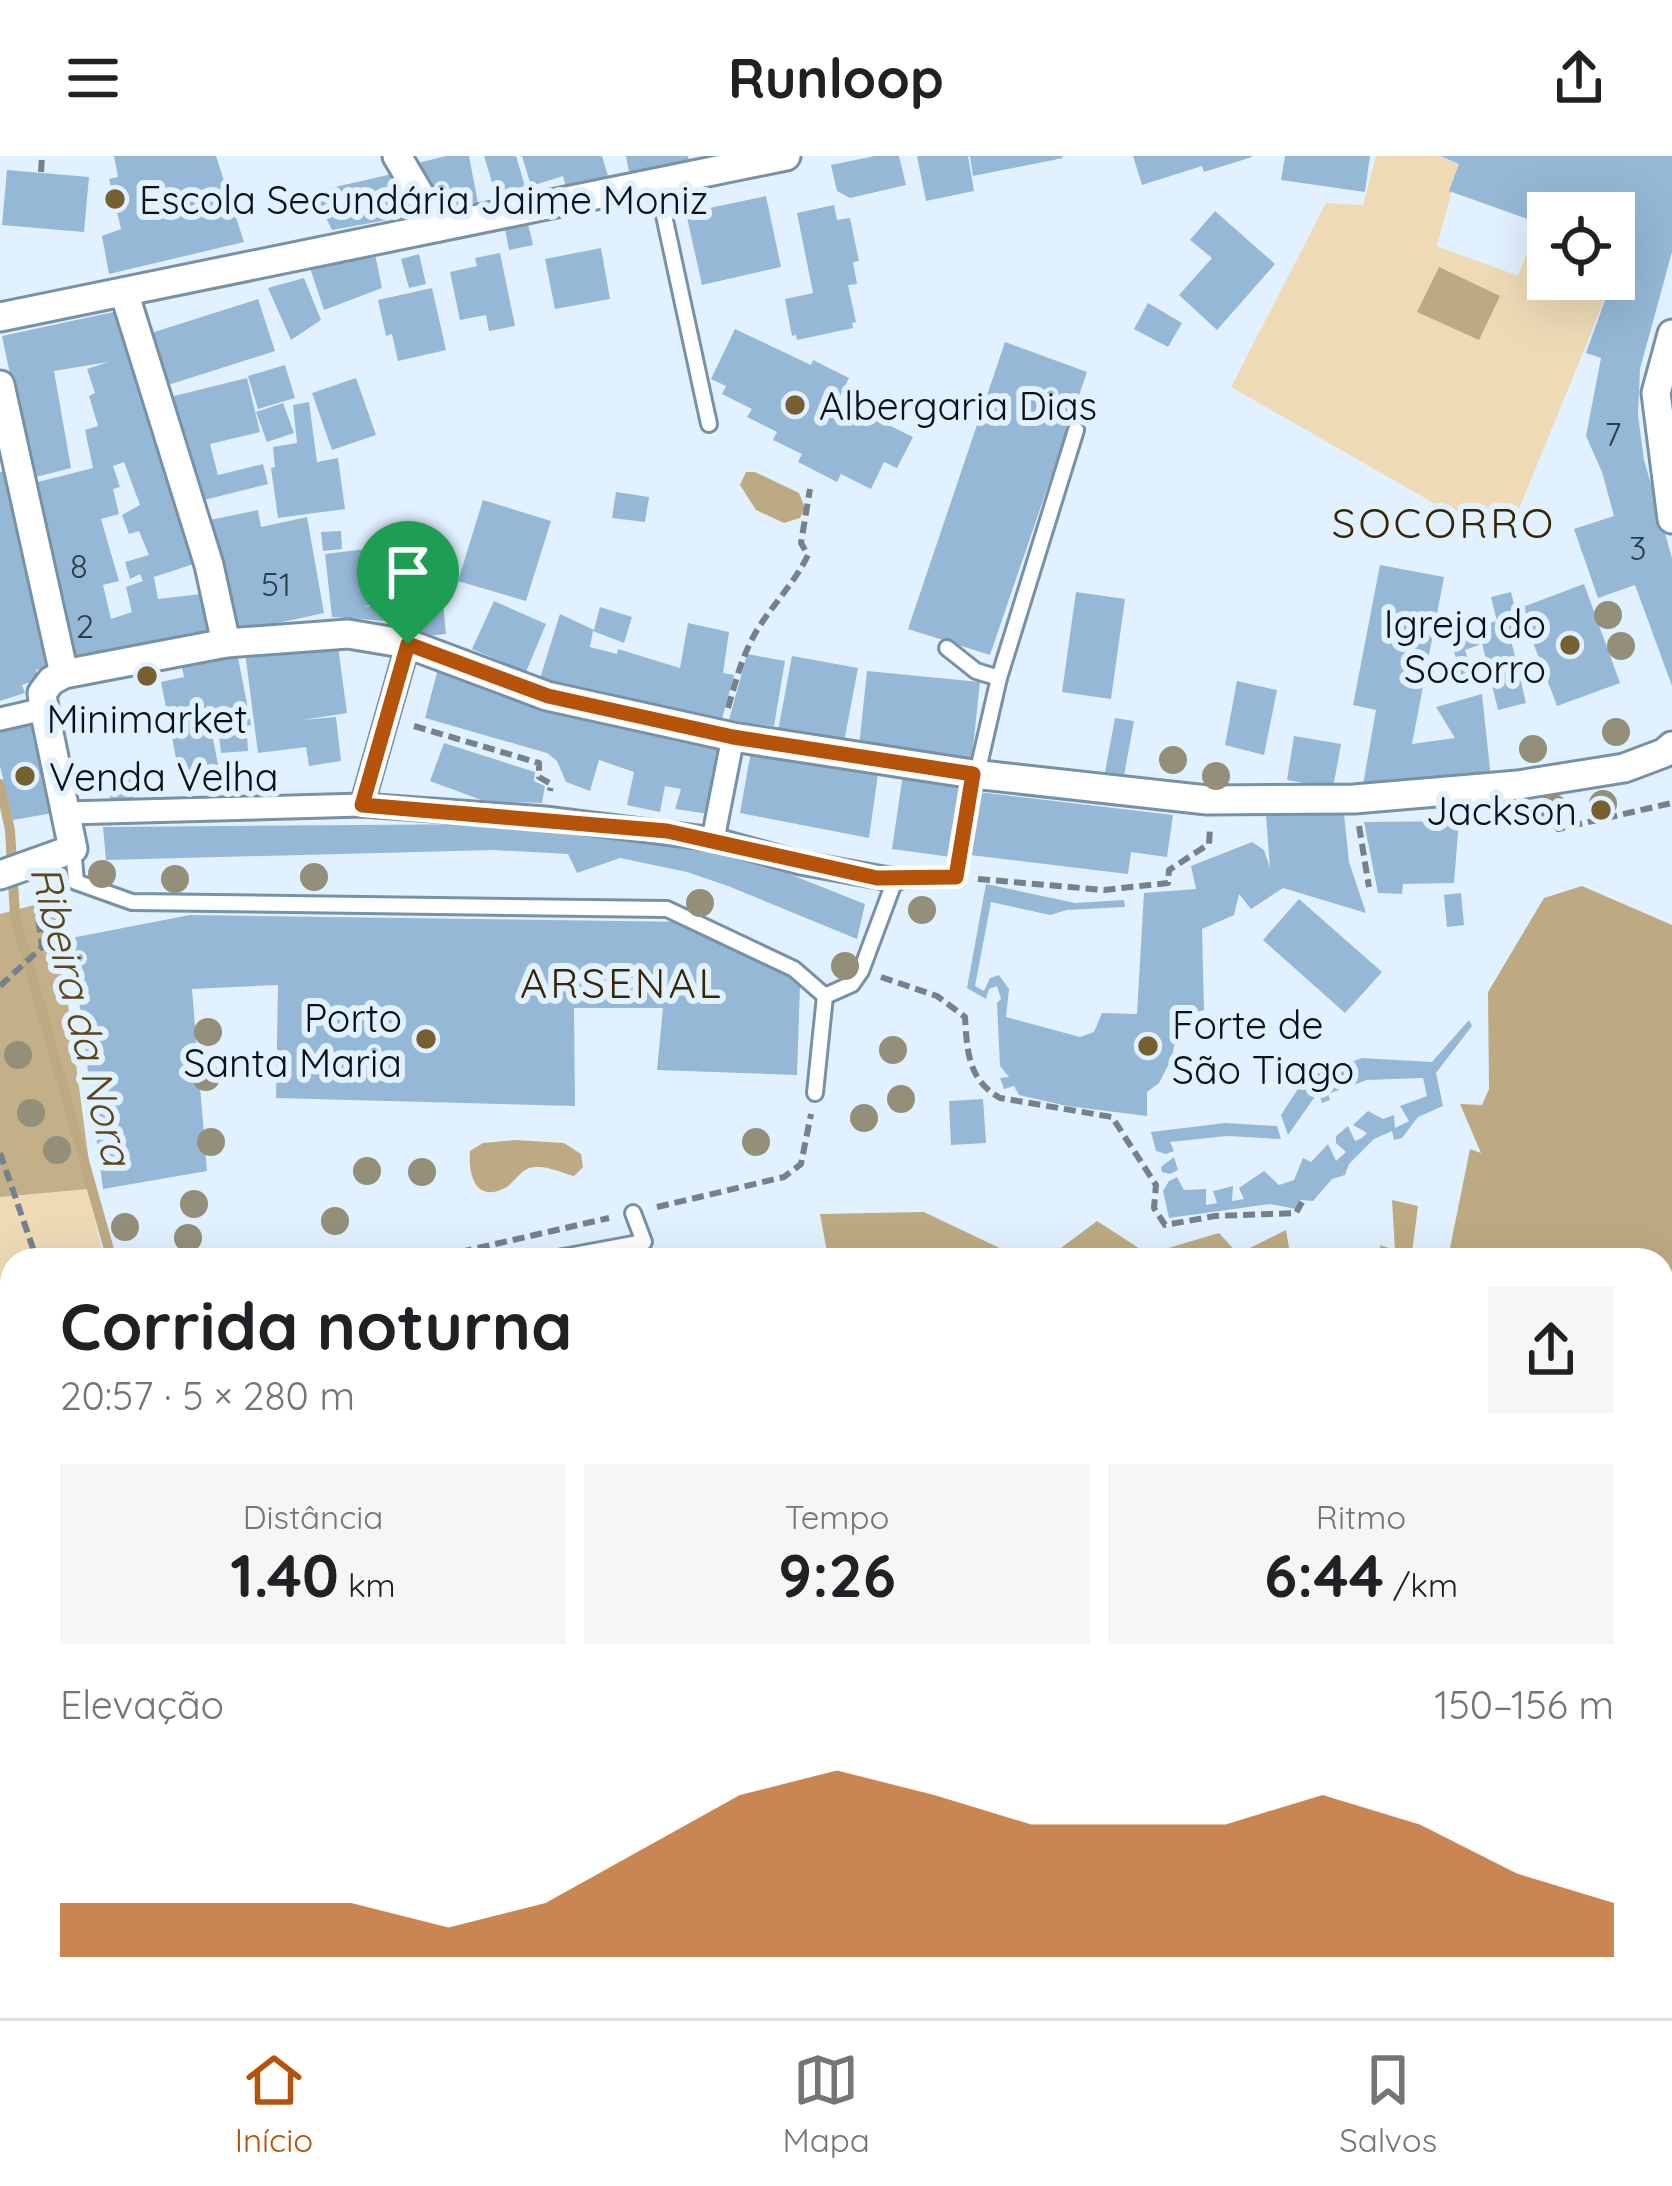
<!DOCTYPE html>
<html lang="pt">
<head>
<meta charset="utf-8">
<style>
	body { margin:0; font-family:Quicksand,sans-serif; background:#f6f6f6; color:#202124; height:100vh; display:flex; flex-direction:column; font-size:45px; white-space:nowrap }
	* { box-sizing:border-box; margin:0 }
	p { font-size:39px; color:#757577 }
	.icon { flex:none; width:66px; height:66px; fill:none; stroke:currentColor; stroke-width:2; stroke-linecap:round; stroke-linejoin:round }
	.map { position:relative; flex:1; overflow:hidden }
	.panel { position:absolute; left:0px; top:1092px; width:1674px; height:771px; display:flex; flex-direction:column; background:#fff; border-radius:36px 36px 0 0; box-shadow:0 12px 48px #0002 }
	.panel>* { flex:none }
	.buttons { position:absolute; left:1527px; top:36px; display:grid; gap:24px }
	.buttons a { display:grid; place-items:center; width:108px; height:108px; border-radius:0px; background:#fff; box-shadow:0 12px 48px #0002; font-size:60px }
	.pin { position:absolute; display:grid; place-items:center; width:102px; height:102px; color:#fff; margin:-123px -51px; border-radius:50% 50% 50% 0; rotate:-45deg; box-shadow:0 0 12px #0007 }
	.pin .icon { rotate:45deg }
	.round { display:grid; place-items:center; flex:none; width:126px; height:126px; border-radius:0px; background:#f6f6f6 }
	.overview { display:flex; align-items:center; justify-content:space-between; height:204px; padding:0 60px }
	h1 { font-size:66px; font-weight:700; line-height:90px }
	.metrics { display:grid; grid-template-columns:repeat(3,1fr); gap:18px; height:204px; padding:12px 60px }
	.metrics div { display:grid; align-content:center; border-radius:0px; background:#f6f6f6; text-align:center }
	.metrics b { font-size:60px; font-weight:700 }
	.metrics small { font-size:33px; font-weight:400 }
	.metrics p { font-size:33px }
	.chart { height:336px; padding:24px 60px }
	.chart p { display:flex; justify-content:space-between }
	.chart svg { width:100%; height:216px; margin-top:12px; fill:#b45309; opacity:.7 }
	header { display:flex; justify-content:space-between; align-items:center; height:156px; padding:0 60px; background:#fff; font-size:54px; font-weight:700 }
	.tab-bar { display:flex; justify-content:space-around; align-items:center; height:168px; border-top:3px solid #e0e0e0; background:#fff; font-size:33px; color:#757577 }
	.tab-bar a { display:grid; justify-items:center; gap:6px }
	.tab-bar .active { color:#b45309 }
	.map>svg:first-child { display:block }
	.green { fill:#eedbb6 }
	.forest { fill:#c4b088 }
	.water { fill:#bdaa82 }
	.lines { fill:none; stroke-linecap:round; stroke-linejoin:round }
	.stream { stroke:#bdaa82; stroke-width:10 }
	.building { fill:#95b8d7; fill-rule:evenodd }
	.service-casing { stroke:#7991a6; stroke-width:20 }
	.pedestrian-casing { stroke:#7991a6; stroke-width:27 }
	.minor-casing { stroke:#7991a6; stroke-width:33 }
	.path { stroke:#75818c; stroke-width:6; stroke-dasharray:12 6; stroke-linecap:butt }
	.service { stroke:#fff; stroke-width:14 }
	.pedestrian { stroke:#fff; stroke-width:21 }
	.minor { stroke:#fff; stroke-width:27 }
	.tree { fill:#938f79 }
	.route-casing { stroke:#fff; stroke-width:24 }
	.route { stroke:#b45309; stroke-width:15 }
	.poi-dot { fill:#776030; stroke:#e2f1ff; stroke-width:4.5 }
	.labels { text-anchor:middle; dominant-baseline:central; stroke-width:12; stroke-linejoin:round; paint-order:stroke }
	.number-label { font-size:33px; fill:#2c3c49 }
	.poi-label { font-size:39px; fill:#09121a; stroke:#e2f1ff; text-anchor:start }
	.neighbourhood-label { font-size:42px; letter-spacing:3px; fill:#372600; stroke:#e2f1ff }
	.water-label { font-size:42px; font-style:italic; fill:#5d4716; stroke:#e2f1ff }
</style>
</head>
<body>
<header><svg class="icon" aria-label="menu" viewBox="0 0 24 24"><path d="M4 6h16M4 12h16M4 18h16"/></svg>Runloop<svg class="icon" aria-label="share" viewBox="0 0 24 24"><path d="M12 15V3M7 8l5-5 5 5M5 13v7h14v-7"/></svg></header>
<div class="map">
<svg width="1672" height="1862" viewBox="0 0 1672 1862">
	<rect width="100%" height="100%" fill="#e2f1ff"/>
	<g class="green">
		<path d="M1376 0H1438L1459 8 1437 90 1518 120 1544 54 1553 57H1548V123H1613L1510 375 1477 372 1231 231 1326 47 1363 49Z"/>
		<path d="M54 744 91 1021 88 1033 104 1104H12V1216L0 1220V758Z"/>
	</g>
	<path class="forest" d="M54 744 91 1021 88 1033 0 1041V758Z"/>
	<g class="water">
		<path d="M1439 111 1500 140 1479 184 1417 156Z"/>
		<path d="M746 316H755L799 337 805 352 800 362 784 367 756 354 740 329Z"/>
		<path d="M1582 730 1672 769V1862H0V1476L12 1477V1851H1662V1104H1442L1450 1092 1470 993 1481 997 1460 948 1482 949 1489 933 1488 836 1544 742Z"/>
		<path d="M515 984 564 987 581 998 583 1011 574 1020C563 1017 548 1010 536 1011 521 1011 517 1025 505 1032 475 1047 468 1018 470 995L483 987Z"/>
		<path d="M1392 1044 1418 1050 1411 1104H1381L1380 1089 1395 1094Z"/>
		<path d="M924 1056 1025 1104H794L827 1096 820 1058Z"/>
		<path d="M1097 1065 1148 1098 1219 1077 1238 1098 1286 1074 1291 1104H1069L1061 1092Z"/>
	</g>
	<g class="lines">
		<path class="stream" d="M0 628 10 674 15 760 112 1104"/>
	</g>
	<g class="building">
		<path d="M114 0H216L244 86 109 118 102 80 121 73 109 23 118 21Z"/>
		<path d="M446 0H469L479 52 445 60 414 8Z"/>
		<path d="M484 0H516L530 47 501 56Z"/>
		<path d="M522 0H602L611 30 569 42 563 20 531 30Z"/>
		<path d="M626 0H688L691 17 631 28Z"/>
		<path d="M875 0H899L906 29 850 42 837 35 831 9Z"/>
		<path d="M917 0H968L974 35 926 45Z"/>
		<path d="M970 0H1062L1063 2 973 20Z"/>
		<path d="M1133 0H1252V1L1204 16 1202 10 1142 29Z"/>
		<path d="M1285 0H1370L1365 36 1281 24Z"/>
		<path d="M1440 0H1672V96L1640 213 1638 259 1644 304 1672 402V530L1635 429 1598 442 1574 373 1614 360 1602 316 1586 280 1601 202 1586 197 1627 83 1614 79V57L1544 54 1539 67 1449 35 1459 8Z"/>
		<path d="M7 14 89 21 84 76 2 69Z"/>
		<path d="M392 18 415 59 332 74 313 36Z"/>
		<path d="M766 40 781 111 702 129 686 57Z"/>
		<path d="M834 49 837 64 850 62 859 105 853 106 857 128 848 129 856 166 852 167 853 172 797 184 796 179 792 180 785 143 813 137 797 57Z"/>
		<path d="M1215 55 1275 108 1217 174 1179 139 1212 102 1190 84Z"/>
		<path d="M528 68 533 89 509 94 505 73Z"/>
		<path d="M601 92 610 143 555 153 545 103Z"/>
		<path d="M500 97 515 170 489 175 486 159 460 164 450 116 477 110 475 102Z"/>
		<path d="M375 98 382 132 324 154 310 112Z"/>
		<path d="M419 98 426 128 409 132 401 103Z"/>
		<path d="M304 122 321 164 291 184 268 132Z"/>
		<path d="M432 132 446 194 398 205 392 178 386 180 378 144Z"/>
		<path d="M258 143 275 195 165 230 148 178Z"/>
		<path d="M1148 147 1182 167 1168 191 1134 173Z"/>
		<path d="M118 155 203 405 154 421 158 443 201 438 213 481 118 493 72 508 34 327 93 312 85 274 98 270 89 240 95 237 87 213 108 206 54 215 71 312 32 322 2 180ZM124 306 140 349 122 359 129 378 139 375 149 399 125 406 130 423 140 418 143 425 126 431 132 456 111 463 103 429 119 425 101 363 119 358 113 333 120 331 113 310Z"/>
		<path d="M735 173 811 209 813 204 849 222 838 244 913 281 897 312 884 306 871 333 841 318 837 326 798 306 802 298 773 284 777 276 747 261 752 253 722 238 726 230 711 223Z"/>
		<path d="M1005 186 1087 216 990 499 908 473Z"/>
		<path d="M285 209 295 242 258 253 248 220Z"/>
		<path d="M247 222 260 276 210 288 218 319 263 308 268 328 196 346 170 241Z"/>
		<path d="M356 222 376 279 332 294 312 237Z"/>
		<path d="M309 246 317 306 338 302 345 353 278 362 271 312 275 311 273 291 297 287 293 249Z"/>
		<path d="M283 247 294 277 267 286 256 256Z"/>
		<path d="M5 315 48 510 36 514 39 523 22 529 25 537 0 545V316Z"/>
		<path d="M616 336 649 341 645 366 612 362Z"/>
		<path d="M483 344 551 365 526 445 458 425Z"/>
		<path d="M258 354 261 371 307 361 324 457 228 478 205 365Z"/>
		<path d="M341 375 342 393 323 395 321 376Z"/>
		<path d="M383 391 386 414 366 416 364 411 369 449 363 451 397 446 399 466 332 461 325 398Z"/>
		<path d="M439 406 446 478 410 482 403 410Z"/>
		<path d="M1380 409 1444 421 1412 588 1455 582 1436 551 1482 538 1491 622 1363 629 1376 554 1353 549Z"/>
		<path d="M394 415 400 442 373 448 367 421Z"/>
		<path d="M1584 428 1620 527 1557 550 1520 452Z"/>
		<path d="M1076 436 1125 443 1111 543 1062 536Z"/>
		<path d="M1511 436 1522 481 1511 484 1526 547 1498 554 1478 470 1497 465 1491 441Z"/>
		<path d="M494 445 546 468 526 516 472 493Z"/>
		<path d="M600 451 632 461 624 487 593 475 590 491 617 498 618 493 680 512 688 467 729 476 723 517 734 519 720 570 538 529 560 458 594 474Z"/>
		<path d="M1473 469 1479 489 1465 494 1475 524 1464 527 1448 477Z"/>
		<path d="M337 483 347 557 302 564 336 561 341 605 309 610 306 591 258 597 245 496Z"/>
		<path d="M236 491 251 569 212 577 220 619 181 627 161 526 184 521 180 502Z"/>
		<path d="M747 498 785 505 774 570 729 564Z"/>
		<path d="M792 500 858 512 844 586 778 575Z"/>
		<path d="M438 513 721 590 709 658 675 653 681 633 665 630 660 656 627 649 634 616 599 604 590 635 566 626 557 605 547 597 425 562Z"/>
		<path d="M867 515 980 526 972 602 859 591Z"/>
		<path d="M1237 525 1277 534 1264 599 1225 589Z"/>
		<path d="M1115 562 1134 565 1124 620 1105 616Z"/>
		<path d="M32 568 53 657 13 664 0 610V574Z"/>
		<path d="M247 577 248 595 221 597 219 579Z"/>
		<path d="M1294 580 1341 588 1333 632 1287 624Z"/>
		<path d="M444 587 535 616 534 625 545 630 542 647 484 645 430 625Z"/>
		<path d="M751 595 878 618 869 682 740 657Z"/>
		<path d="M129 618 134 643 111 645 106 621Z"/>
		<path d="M903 618 962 627 951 701 892 693Z"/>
		<path d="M978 636 1173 659 1167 701 1131 696 1128 718 970 699Z"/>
		<path d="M1344 658 1349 706 1366 757 1283 732 1251 753 1239 738 1234 759 1202 773 1204 854 1181 861 1171 904 1159 927 1147 936V960L1067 950 1019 939 1014 930 1004 933 1000 922 1009 921 1000 910 997 847 1001 843 997 830 989 833 986 843 967 832 986 728 1075 747 1124 744 1125 751 1067 754 1050 759 991 746 975 830 984 835 990 822 999 819 1009 833 1006 861 1080 881 1094 876 1102 857 1137 858 1144 737 1196 733 1191 710 1252 686 1264 694 1270 712 1266 659Z"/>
		<path d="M1459 665 1454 727 1403 728 1402 738 1378 737 1364 666Z"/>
		<path d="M493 668 641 678 779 714 865 748 857 783 728 730 687 716 620 702 577 717 568 698 493 694 106 704 103 671Z"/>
		<path d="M1461 737 1464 769 1447 771 1444 739Z"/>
		<path d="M1299 743 1382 816 1345 857 1263 784Z"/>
		<path d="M190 759 696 766 777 805 800 829 797 919 657 914 663 852H574L575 950 276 942 278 829 192 833 207 1015 103 1033 71 782Z"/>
		<path d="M1469 864 1472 870 1436 917 1443 950 1418 961 1402 982 1394 984 1392 975 1374 983 1349 1008 1345 1019 1332 1023 1313 1045 1300 1044 1296 1053 1270 1048 1169 1062 1163 1035 1169 1025 1177 1021 1184 1034 1206 1033V1049L1217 1047 1213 1035 1233 1030 1232 1045 1244 1043 1239 1032 1264 1015 1279 1029 1294 1024 1303 1002 1311 1006 1328 988 1336 1005 1346 996 1336 987V980L1348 970 1355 985 1362 982 1367 977 1353 969 1368 955 1383 963 1394 959 1395 972 1409 965 1400 950 1427 940 1423 922 1367 924 1328 938 1330 944 1322 947 1320 941 1314 942 1288 979 1281 959 1305 922 1362 902 1432 906Z"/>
		<path d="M983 943 986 987 951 989 949 945Z"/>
		<path d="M1225 967 1277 970 1281 983 1227 980 1170 986 1174 995 1166 998 1156 995 1151 976Z"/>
		<path d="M1174 1001 1178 1014 1170 1018 1162 1016 1161 1011Z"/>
	</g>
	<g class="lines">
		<defs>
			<g id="service">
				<path d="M657 27 709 268"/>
				<path d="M947 492 976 515 999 522"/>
				<path d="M977 618 999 522 1076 274"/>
				<path d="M73 693 76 726 132 746 667 753 794 813 825 840"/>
				<path d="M825 840 852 828 861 815 895 724 956 721 973 618"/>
				<path d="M815 937 825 840"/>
				<path d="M547 1104 644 1086 633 1057"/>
				<path d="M0 1262 12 1258"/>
			</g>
			<g id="pedestrian">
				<path d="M0 563 44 553"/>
				<path d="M362 649 408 488"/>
				<path d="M67 657 362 649 545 662 713 683 800 707 895 724"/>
				<path d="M713 683 733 581"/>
			</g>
			<g id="minor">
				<path d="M397 0 439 71"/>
				<path d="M124 136 209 409 226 487"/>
				<path d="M0 161 786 0"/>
				<path d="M1672 178 1656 237 1672 363"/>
				<path d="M0 229 64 518"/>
				<path d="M0 719 73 693 44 553 42 537 51 525 64 518 226 487 348 478 408 488 547 540 733 581 973 618 1207 644 1354 643 1518 629 1624 612 1664 597 1672 590"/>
			</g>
		</defs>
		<use href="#service" class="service-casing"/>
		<use href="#pedestrian" class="pedestrian-casing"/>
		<use href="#minor" class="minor-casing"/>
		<g class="path">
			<path d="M41 16 42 0"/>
			<path d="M728 552C736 524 743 496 759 471 775 446 795 426 808 399L801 387 810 333"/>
			<path d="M414 570 539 607V621L551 628 550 635"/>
			<path d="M1542 656 1558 673 1672 647"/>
			<path d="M1359 670 1369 731"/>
			<path d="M978 723 1104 734 1168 727 1169 714 1209 688 1210 672"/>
			<path d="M881 821 937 840 965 861C967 895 968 924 1000 942L1112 961 1156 1029 1154 1052 1165 1069 1215 1060 1296 1057 1302 1046"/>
			<path d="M0 830 42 791 35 738"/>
			<path d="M0 997 37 1104"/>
			<path d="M657 1051 784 1021 801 1008 811 958"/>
			<path d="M425 1104 609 1062"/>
		</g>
		<use href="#service" class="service"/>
		<use href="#pedestrian" class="pedestrian"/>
		<use href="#minor" class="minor"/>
	</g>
	<g class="tree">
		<circle cx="1608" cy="459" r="14"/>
		<circle cx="1621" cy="490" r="14"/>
		<circle cx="1616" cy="576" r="14"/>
		<circle cx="1533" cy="593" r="14"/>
		<circle cx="1173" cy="604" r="14"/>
		<circle cx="1216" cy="620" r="14"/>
		<circle cx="1603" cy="648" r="14"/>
		<circle cx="1553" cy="652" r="14"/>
		<circle cx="102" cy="718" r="14"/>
		<circle cx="314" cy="721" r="14"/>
		<circle cx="175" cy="723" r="14"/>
		<circle cx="700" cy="747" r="14"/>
		<circle cx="922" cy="754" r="14"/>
		<circle cx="845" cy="810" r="14"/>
		<circle cx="208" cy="876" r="14"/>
		<circle cx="893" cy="894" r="14"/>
		<circle cx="18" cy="899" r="14"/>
		<circle cx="206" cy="921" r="14"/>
		<circle cx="901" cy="943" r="14"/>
		<circle cx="31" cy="957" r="14"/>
		<circle cx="864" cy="962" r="14"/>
		<circle cx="211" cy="986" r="14"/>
		<circle cx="756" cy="986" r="14"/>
		<circle cx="57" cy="994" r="14"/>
		<circle cx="367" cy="1015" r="14"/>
		<circle cx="422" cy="1016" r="14"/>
		<circle cx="194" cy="1048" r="14"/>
		<circle cx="335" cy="1065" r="14"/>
		<circle cx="125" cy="1071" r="14"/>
		<circle cx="188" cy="1082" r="14"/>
	</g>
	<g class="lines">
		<defs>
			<path id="route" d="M408 488 548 540 733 581 973 618 956 721 877 722 667 675 362 649Z"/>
		</defs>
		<use href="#route" class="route-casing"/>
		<use href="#route" class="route"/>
	</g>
	<g class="poi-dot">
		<circle cx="115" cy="43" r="12"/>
		<circle cx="795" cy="249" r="12"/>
		<circle cx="1570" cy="489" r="12"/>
		<circle cx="147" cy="520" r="12"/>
		<circle cx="25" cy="620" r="12"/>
		<circle cx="1601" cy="654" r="12"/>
		<circle cx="426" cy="883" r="12"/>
		<circle cx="1148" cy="890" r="12"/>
	</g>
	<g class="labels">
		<g class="number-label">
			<text x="1613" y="277">7</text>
			<text x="1638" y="391">3</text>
			<text x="79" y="409">8</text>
			<text x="276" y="427">51</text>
			<text x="85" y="469">2</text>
		</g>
		<g class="poi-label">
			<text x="139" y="43">Escola Secundária Jaime Moniz</text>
			<text x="819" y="249">Albergaria Dias</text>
			<text x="1546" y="467" text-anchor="end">Igreja do<tspan x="1546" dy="45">Socorro</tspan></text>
			<text x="147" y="562" text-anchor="middle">Minimarket</text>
			<text x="49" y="620">Venda Velha</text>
			<text x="1577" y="654" text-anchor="end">Jackson</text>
			<text x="402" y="861" text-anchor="end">Porto<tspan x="402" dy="45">Santa Maria</tspan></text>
			<text x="1172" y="868">Forte de<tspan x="1172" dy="45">São Tiago</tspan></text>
		</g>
		<g class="neighbourhood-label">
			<text x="1444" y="366">SOCORRO</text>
			<text x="622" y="826">ARSENAL</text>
		</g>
		<g class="water-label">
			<text transform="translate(82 859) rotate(76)">Ribeira da Nora</text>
		</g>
	</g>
</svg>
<div class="buttons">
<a><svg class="icon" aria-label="locate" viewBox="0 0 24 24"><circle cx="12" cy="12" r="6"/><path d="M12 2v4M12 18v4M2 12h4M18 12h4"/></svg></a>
</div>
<div class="pin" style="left:408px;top:488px;background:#1e9e55"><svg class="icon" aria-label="arrive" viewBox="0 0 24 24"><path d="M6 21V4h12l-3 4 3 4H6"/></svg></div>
<section class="panel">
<div class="overview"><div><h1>Corrida noturna</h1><p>20:57 · 5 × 280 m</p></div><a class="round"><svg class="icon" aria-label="share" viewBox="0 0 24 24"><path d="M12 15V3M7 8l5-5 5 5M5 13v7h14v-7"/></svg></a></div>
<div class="metrics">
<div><p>Distância</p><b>1.40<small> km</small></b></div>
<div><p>Tempo</p><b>9:26</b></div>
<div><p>Ritmo</p><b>6:44<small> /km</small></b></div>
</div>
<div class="chart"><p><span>Elevação</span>150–156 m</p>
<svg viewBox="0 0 160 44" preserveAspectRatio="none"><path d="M0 44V33L10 33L20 33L30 33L40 38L50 33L60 22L70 11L80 6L90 11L100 17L110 17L120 17L130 11L140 17L150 27L160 33V44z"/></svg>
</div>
</section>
</div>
<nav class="tab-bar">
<a class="active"><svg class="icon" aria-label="home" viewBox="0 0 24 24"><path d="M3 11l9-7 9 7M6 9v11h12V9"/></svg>Início</a>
<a><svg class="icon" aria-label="map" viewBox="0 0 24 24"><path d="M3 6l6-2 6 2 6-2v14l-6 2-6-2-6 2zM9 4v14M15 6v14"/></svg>Mapa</a>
<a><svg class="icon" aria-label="saved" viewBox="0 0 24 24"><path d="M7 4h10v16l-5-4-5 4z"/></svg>Salvos</a>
</nav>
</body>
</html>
